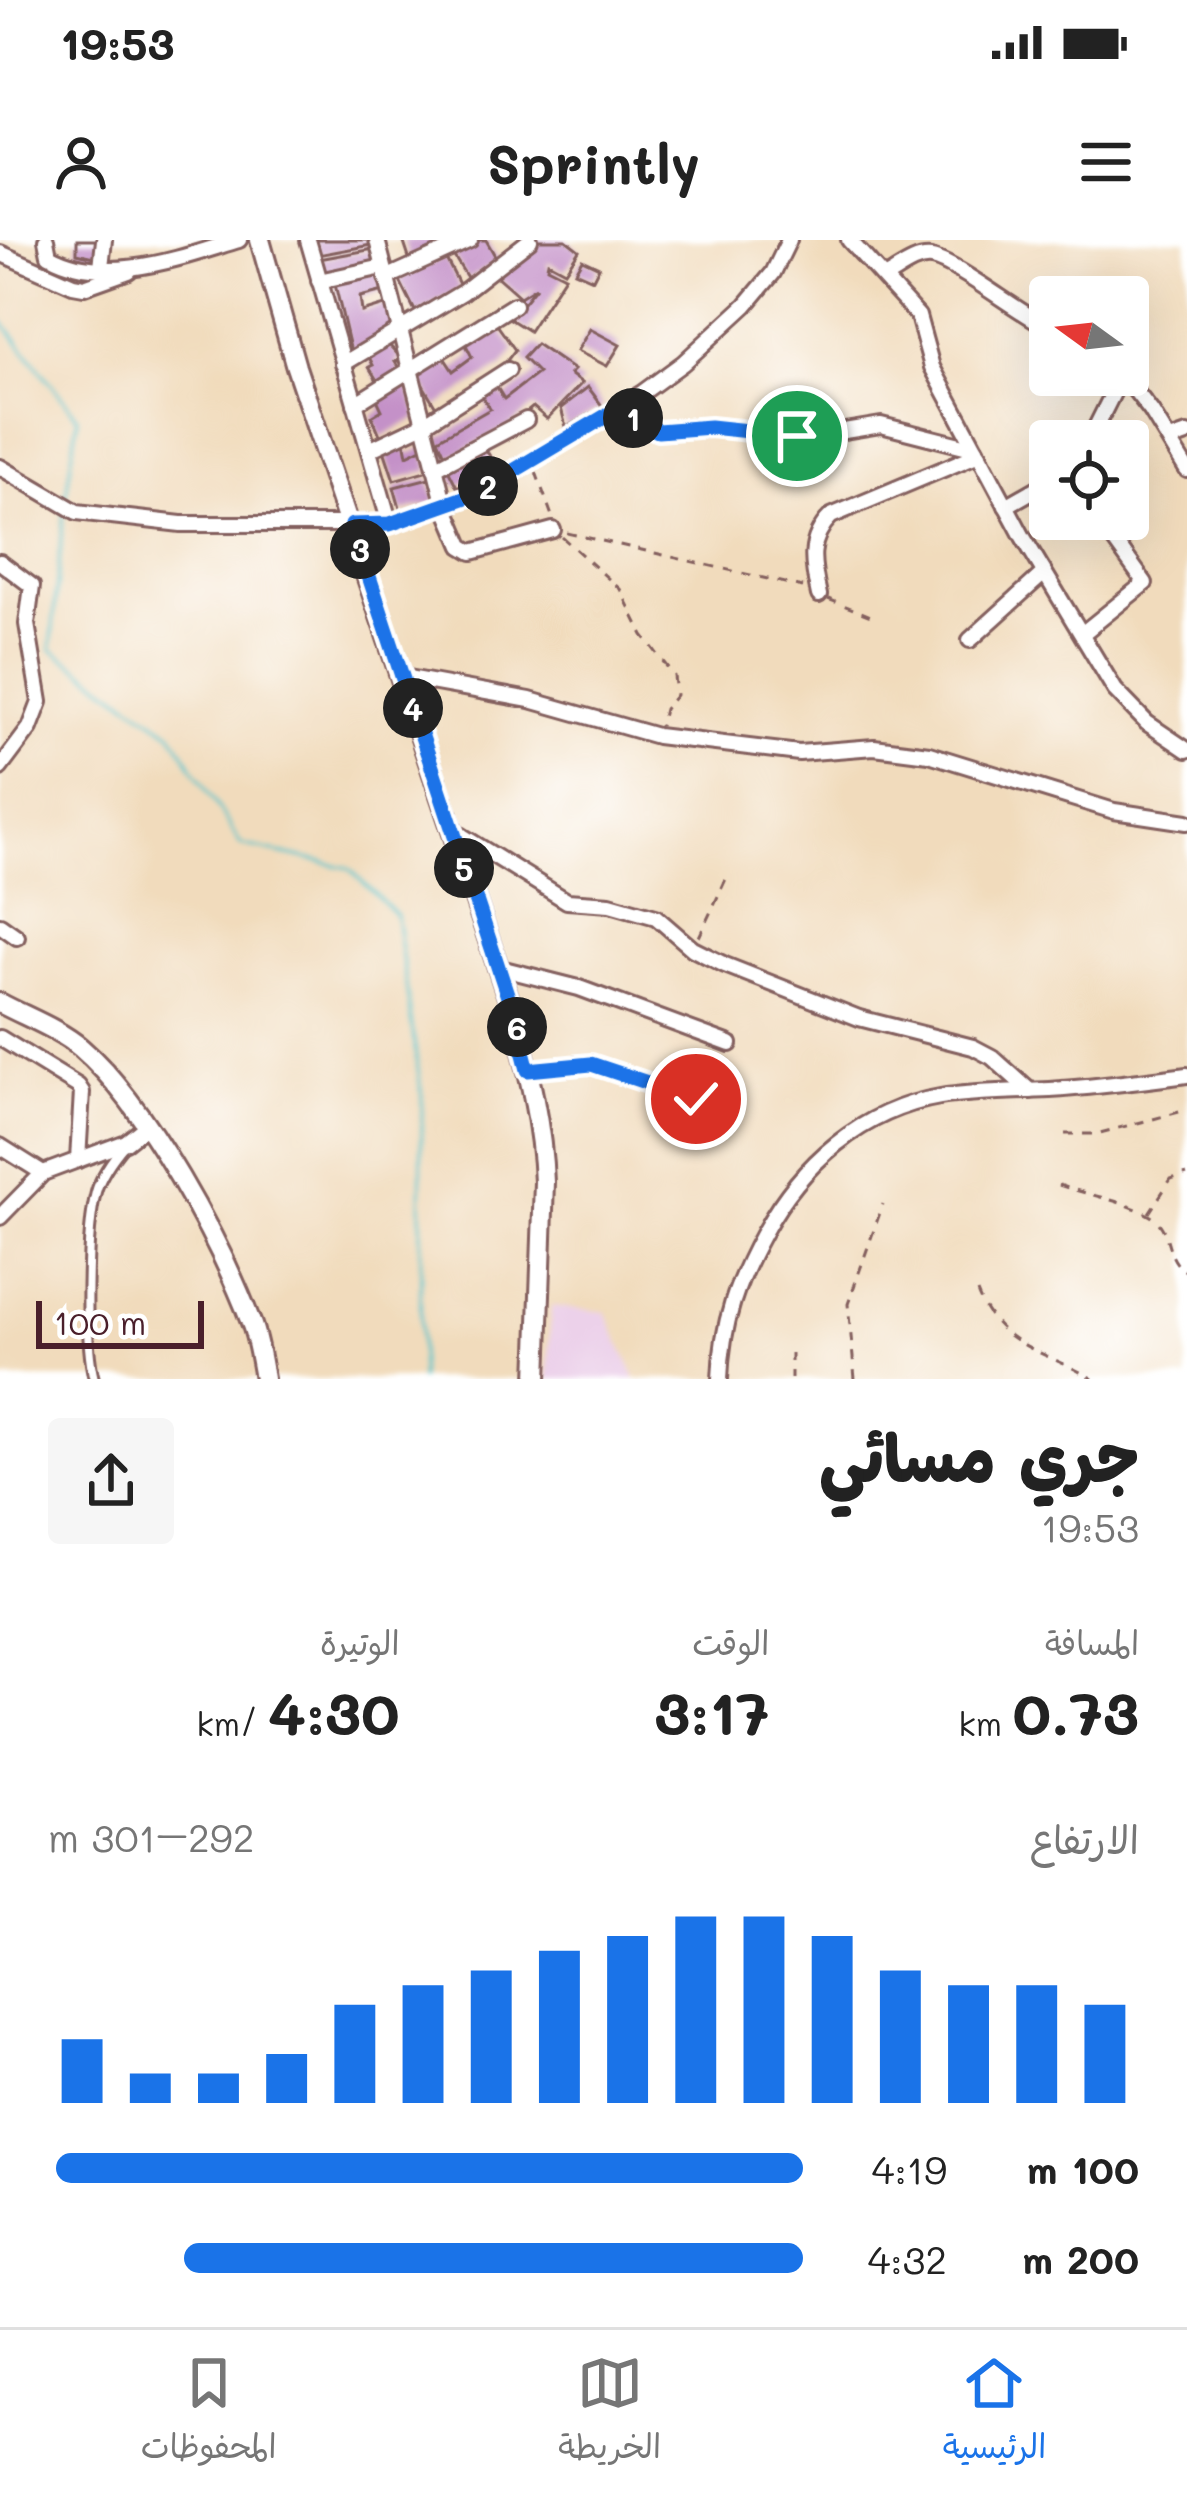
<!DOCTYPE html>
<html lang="ar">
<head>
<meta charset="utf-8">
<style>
	body { margin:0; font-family:Mali,"Playpen Sans Arabic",sans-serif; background:#f6f6f6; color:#222; direction:rtl; height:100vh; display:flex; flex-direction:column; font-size:45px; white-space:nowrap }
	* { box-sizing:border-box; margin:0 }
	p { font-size:39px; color:#767676 }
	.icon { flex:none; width:66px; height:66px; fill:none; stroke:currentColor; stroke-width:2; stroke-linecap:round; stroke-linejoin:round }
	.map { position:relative; height:1139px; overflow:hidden; direction:ltr }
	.sheet { display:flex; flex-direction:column; background:#fff; flex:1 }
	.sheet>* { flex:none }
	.needle { width:78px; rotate:285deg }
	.fabs { position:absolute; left:1029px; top:36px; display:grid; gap:24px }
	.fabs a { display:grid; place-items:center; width:120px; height:120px; border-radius:12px; background:#fff; box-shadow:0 12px 48px #0002; font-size:60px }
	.scale { position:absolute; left:36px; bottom:30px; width:168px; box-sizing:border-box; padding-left:12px; border:6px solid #4a1f2b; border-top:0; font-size:33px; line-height:42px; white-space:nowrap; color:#4a1f2b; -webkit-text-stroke:9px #fff; paint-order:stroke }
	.pin { position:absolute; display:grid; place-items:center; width:102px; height:102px; color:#fff; margin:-51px; border:6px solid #fff; border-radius:50%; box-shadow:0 3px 12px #0007 }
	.km { position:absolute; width:60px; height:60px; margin:-30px; border-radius:50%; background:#222; color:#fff; font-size:33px; line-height:60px; text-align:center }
	.round { display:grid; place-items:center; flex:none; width:126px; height:126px; border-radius:12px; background:#f6f6f6 }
	.overview { display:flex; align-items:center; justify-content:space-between; height:204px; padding:0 48px }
	h1 { font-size:66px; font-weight:800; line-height:90px }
	.metrics { display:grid; grid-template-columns:repeat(3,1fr); gap:18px; height:204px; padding:12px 48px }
	.metrics div { display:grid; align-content:center }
	.metrics b { font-size:60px; font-weight:800 }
	.metrics small { font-size:33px; font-weight:400 }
	.metrics p { font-size:33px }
	.chart { height:336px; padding:24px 48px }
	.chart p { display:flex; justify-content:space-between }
	.chart svg { width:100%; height:216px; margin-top:12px; stroke:#1a73e8; stroke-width:6 }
	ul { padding:0 48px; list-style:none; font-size:39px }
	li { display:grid; grid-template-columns:192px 144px 1fr; align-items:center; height:90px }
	li i { height:30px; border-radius:15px; background:#1a73e8 }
	.status { display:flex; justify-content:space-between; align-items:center; height:84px; padding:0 60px; background:#fff; direction:ltr }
	.status svg { height:33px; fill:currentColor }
	header { display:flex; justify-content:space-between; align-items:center; height:156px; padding:0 48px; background:#fff; font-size:54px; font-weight:800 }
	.dock { display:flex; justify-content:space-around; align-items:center; height:168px; border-top:3px solid #e0e0e0; background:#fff; font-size:33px; color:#767676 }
	.dock a { display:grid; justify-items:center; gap:6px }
	.dock .selected { color:#1a73e8 }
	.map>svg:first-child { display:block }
	.built { fill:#ecd1ea }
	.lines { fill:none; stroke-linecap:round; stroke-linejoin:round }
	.stream { stroke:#56c4cc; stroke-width:3 }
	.building { fill:#c491c8 }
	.lane-casing { stroke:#84615e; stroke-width:14 }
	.street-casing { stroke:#84615e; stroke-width:20 }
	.secondary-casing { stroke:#84615e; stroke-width:24 }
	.path { stroke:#84615e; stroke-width:3; stroke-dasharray:9 9; stroke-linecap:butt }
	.lane { stroke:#fff; stroke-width:8 }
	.street { stroke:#fff; stroke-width:14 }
	.secondary { stroke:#fff; stroke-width:18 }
	.route-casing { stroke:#fff; stroke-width:24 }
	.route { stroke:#1a73e8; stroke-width:15 }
</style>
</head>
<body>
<div class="status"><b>19:53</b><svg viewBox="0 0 49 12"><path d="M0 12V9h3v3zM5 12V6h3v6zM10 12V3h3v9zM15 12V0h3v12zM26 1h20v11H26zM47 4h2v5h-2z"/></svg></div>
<header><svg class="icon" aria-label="menu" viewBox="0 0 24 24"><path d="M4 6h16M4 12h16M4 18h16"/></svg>Sprintly<svg class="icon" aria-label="person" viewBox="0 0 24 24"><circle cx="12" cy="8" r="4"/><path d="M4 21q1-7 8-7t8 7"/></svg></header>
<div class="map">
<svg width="1187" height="1139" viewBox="0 0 1187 1139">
	<rect width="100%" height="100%" fill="#fff"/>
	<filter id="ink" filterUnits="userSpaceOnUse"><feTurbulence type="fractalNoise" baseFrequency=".00833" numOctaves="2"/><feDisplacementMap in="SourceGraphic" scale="24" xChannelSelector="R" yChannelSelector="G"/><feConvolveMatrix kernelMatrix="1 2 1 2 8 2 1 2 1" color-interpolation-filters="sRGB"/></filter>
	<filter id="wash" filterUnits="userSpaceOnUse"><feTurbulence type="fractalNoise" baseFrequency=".004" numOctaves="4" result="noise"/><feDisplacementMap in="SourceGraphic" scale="48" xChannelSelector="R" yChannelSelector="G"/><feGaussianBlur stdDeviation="2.7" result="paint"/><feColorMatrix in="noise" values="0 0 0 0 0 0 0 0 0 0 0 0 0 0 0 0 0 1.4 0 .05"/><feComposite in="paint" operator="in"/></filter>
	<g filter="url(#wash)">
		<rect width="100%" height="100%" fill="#f1dbbc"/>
		<path class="built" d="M551 1066 606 1072 636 1139H548Z"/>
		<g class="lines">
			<g class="stream">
				<path d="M0 78 78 178 65 261"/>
				<path d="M64 271 51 409 172 493 241 605 349 628 396 675 422 857 420 1139"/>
			</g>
		</g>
		<g id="blocks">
			<g class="building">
				<path d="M77 0H101L99 18 77 13Z"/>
				<path d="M315 0H371V5L318 15Z"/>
				<path d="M403 0H460L410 21Z"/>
				<path d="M474 0H486L498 21 468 39 453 15Z"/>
				<path d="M537 0H566L579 10 565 31 548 22 547 27 565 36 529 91 510 79 536 47 520 57 493 33Z"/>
				<path d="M374 9 377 27 323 36 319 19Z"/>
				<path d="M445 17 461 48 417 75 399 39Z"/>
				<path d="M582 19 599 27 593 39 575 31Z"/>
				<path d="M377 31 384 51 360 57 362 72 388 64 397 89 351 112 334 40Z"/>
				<path d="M495 82 515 110 502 127 436 167 417 135 443 116 453 131 472 117 465 103Z"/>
				<path d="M590 89 620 105 607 126 577 111Z"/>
				<path d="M536 104 574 130 570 134 582 143 547 179 533 167 510 186 447 219 438 199 490 169 480 153 495 144 504 159 538 133 523 118Z"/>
				<path d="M389 105 402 119 395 122 403 135 381 147 369 127 373 125 368 115Z"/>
				<path d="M406 142 419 177 381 197 372 176 382 170 376 157Z"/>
				<path d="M588 147 603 167 566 187 561 168Z"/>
				<path d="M403 195 407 215 424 207 429 230 394 240 382 204Z"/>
				<path d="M485 208 495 225 457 247 447 227Z"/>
				<path d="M429 238 436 262 401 272 394 247Z"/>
			</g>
		</g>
	</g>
	<g filter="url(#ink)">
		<use href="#blocks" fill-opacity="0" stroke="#84615e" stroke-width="3"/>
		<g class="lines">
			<defs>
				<path id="lane" d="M94 1139C84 1102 86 990 96 952 101 934 113 918 125 904"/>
				<g id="street">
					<path d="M46 0 49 15C106 47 182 17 239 0"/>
					<path d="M308 0 390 284"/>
					<path d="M377 0 445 266 462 306 472 312 553 290"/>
					<path d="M849 0 918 76 932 127 1023 297 1115 450 1147 483 1187 510"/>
					<path d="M0 13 73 45 84 47 129 31"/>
					<path d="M101 27 104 0"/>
					<path d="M886 37C899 30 915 16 931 18 955 22 1020 74 1050 88"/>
					<path d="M386 38 470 0"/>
					<path d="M319 41 383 27"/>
					<path d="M343 124 463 52 530 0"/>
					<path d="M1123 135 1151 171 1187 230"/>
					<path d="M355 164 514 65"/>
					<path d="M617 170 658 191 711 187 814 196 881 185 976 209"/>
					<path d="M1170 200 1187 194"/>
					<path d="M1089 201 1122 135"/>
					<path d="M369 210 424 184 508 130"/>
					<path d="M0 227 77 272 181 284H390L475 254 642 153 683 123 746 65 773 33 789 0"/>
					<path d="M435 228 526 180"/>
					<path d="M1006 266 1050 241"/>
					<path d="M0 322 32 346 27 384 40 462 30 488 0 528"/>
					<path d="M819 355C812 324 807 300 831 276L979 214"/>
					<path d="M1083 393 1145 343 1099 279"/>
					<path d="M970 400 1044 333"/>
					<path d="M403 437 530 460 657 496 799 513 874 507 929 514 1114 571 1187 582"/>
					<path d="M451 589 567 661 610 664 656 677 693 709 725 725 859 778 973 807 992 817 1030 851"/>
					<path d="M0 685 17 697"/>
					<path d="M496 727 579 748 730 804"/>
					<path d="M0 798 78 846 82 852 78 920"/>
					<path d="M528 830 591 824 696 859"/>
					<path d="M0 906 43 933"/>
					<path d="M0 977 43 933 126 902 145 887"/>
					<path d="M720 1139C722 1082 737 1041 764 992 801 924 862 870 940 857 976 851 1014 852 1050 850 1096 847 1141 841 1187 835"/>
				</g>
				<g id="secondary">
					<path d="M260 0 296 127 514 775C528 830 542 885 544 942L537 1139"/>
					<path d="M0 763C26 777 59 789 81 808 147 865 221 1003 252 1085 258 1102 261 1121 264 1139"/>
				</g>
			</defs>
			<use href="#lane" class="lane-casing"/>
			<use href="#street" class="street-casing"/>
			<use href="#secondary" class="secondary-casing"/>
			<g class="path">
				<path d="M536 232 553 279"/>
				<path d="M567 293 803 347"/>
				<path d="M562 297 620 349 643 395 674 436 676 455 664 469 660 486"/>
				<path d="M828 359 871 376"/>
				<path d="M699 697 726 639"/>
				<path d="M1065 894H1096L1187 870"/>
				<path d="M1059 945C1083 954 1145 965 1159 983 1172 1000 1166 1020 1187 1032"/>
				<path d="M1149 973 1171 939 1187 934"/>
				<path d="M977 1052C997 1106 1048 1112 1093 1139"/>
				<path d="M791 1113V1139"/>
				<path d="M855 1139 848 1064 883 964"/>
			</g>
			<use href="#lane" class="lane"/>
			<use href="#street" class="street"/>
			<use href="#secondary" class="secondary"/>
		</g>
	</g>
	<g class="lines" filter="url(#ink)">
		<defs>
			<path id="route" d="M696 859 591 824 528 830 514 775 352 285 390 284 475 254 616 170 658 191 710 187 797 196"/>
		</defs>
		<use href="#route" class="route-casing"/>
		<use href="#route" class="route"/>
	</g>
</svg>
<div class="fabs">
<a><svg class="needle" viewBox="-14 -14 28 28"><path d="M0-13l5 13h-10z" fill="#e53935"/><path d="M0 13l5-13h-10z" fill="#767676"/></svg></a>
<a><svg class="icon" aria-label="locate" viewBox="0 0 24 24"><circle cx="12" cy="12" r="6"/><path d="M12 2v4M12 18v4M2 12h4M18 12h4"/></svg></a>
</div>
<div class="scale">100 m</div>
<div class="pin" style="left:797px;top:196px;background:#1e9e55"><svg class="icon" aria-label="arrive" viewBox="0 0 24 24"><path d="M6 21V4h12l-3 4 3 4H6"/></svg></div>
<div class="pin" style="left:696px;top:859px;background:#d93025"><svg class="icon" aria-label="check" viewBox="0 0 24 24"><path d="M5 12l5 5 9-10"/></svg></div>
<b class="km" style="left:633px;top:178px">1</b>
<b class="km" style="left:488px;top:246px">2</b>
<b class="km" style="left:360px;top:309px">3</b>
<b class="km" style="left:413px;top:468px">4</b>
<b class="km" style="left:464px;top:628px">5</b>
<b class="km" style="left:517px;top:787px">6</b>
</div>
<section class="sheet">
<div class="overview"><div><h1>جري مسائي</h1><p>19:53</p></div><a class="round"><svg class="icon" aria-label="share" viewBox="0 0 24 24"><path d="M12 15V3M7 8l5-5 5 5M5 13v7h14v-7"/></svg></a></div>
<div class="metrics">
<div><p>المسافة</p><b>0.73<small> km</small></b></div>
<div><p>الوقت</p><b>3:17</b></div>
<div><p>الوتيرة</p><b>4:30<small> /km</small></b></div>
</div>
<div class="chart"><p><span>الارتفاع</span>292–301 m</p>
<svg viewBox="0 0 160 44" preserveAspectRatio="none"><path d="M5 44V31M15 44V38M25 44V38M35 44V34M45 44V24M55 44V20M65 44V17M75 44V13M85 44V10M95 44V6M105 44V6M115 44V10M125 44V17M135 44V20M145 44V20M155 44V24"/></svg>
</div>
<ul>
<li><b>100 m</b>4:19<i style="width:99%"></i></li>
<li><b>200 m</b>4:32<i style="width:82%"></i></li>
</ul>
</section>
<nav class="dock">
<a class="selected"><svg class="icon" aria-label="home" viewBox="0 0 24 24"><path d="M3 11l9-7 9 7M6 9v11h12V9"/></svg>الرئيسية</a>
<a><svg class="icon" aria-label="map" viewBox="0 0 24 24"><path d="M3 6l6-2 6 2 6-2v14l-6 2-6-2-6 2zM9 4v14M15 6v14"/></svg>الخريطة</a>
<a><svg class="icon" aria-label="saved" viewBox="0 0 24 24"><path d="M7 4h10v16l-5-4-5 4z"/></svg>المحفوظات</a>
</nav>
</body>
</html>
